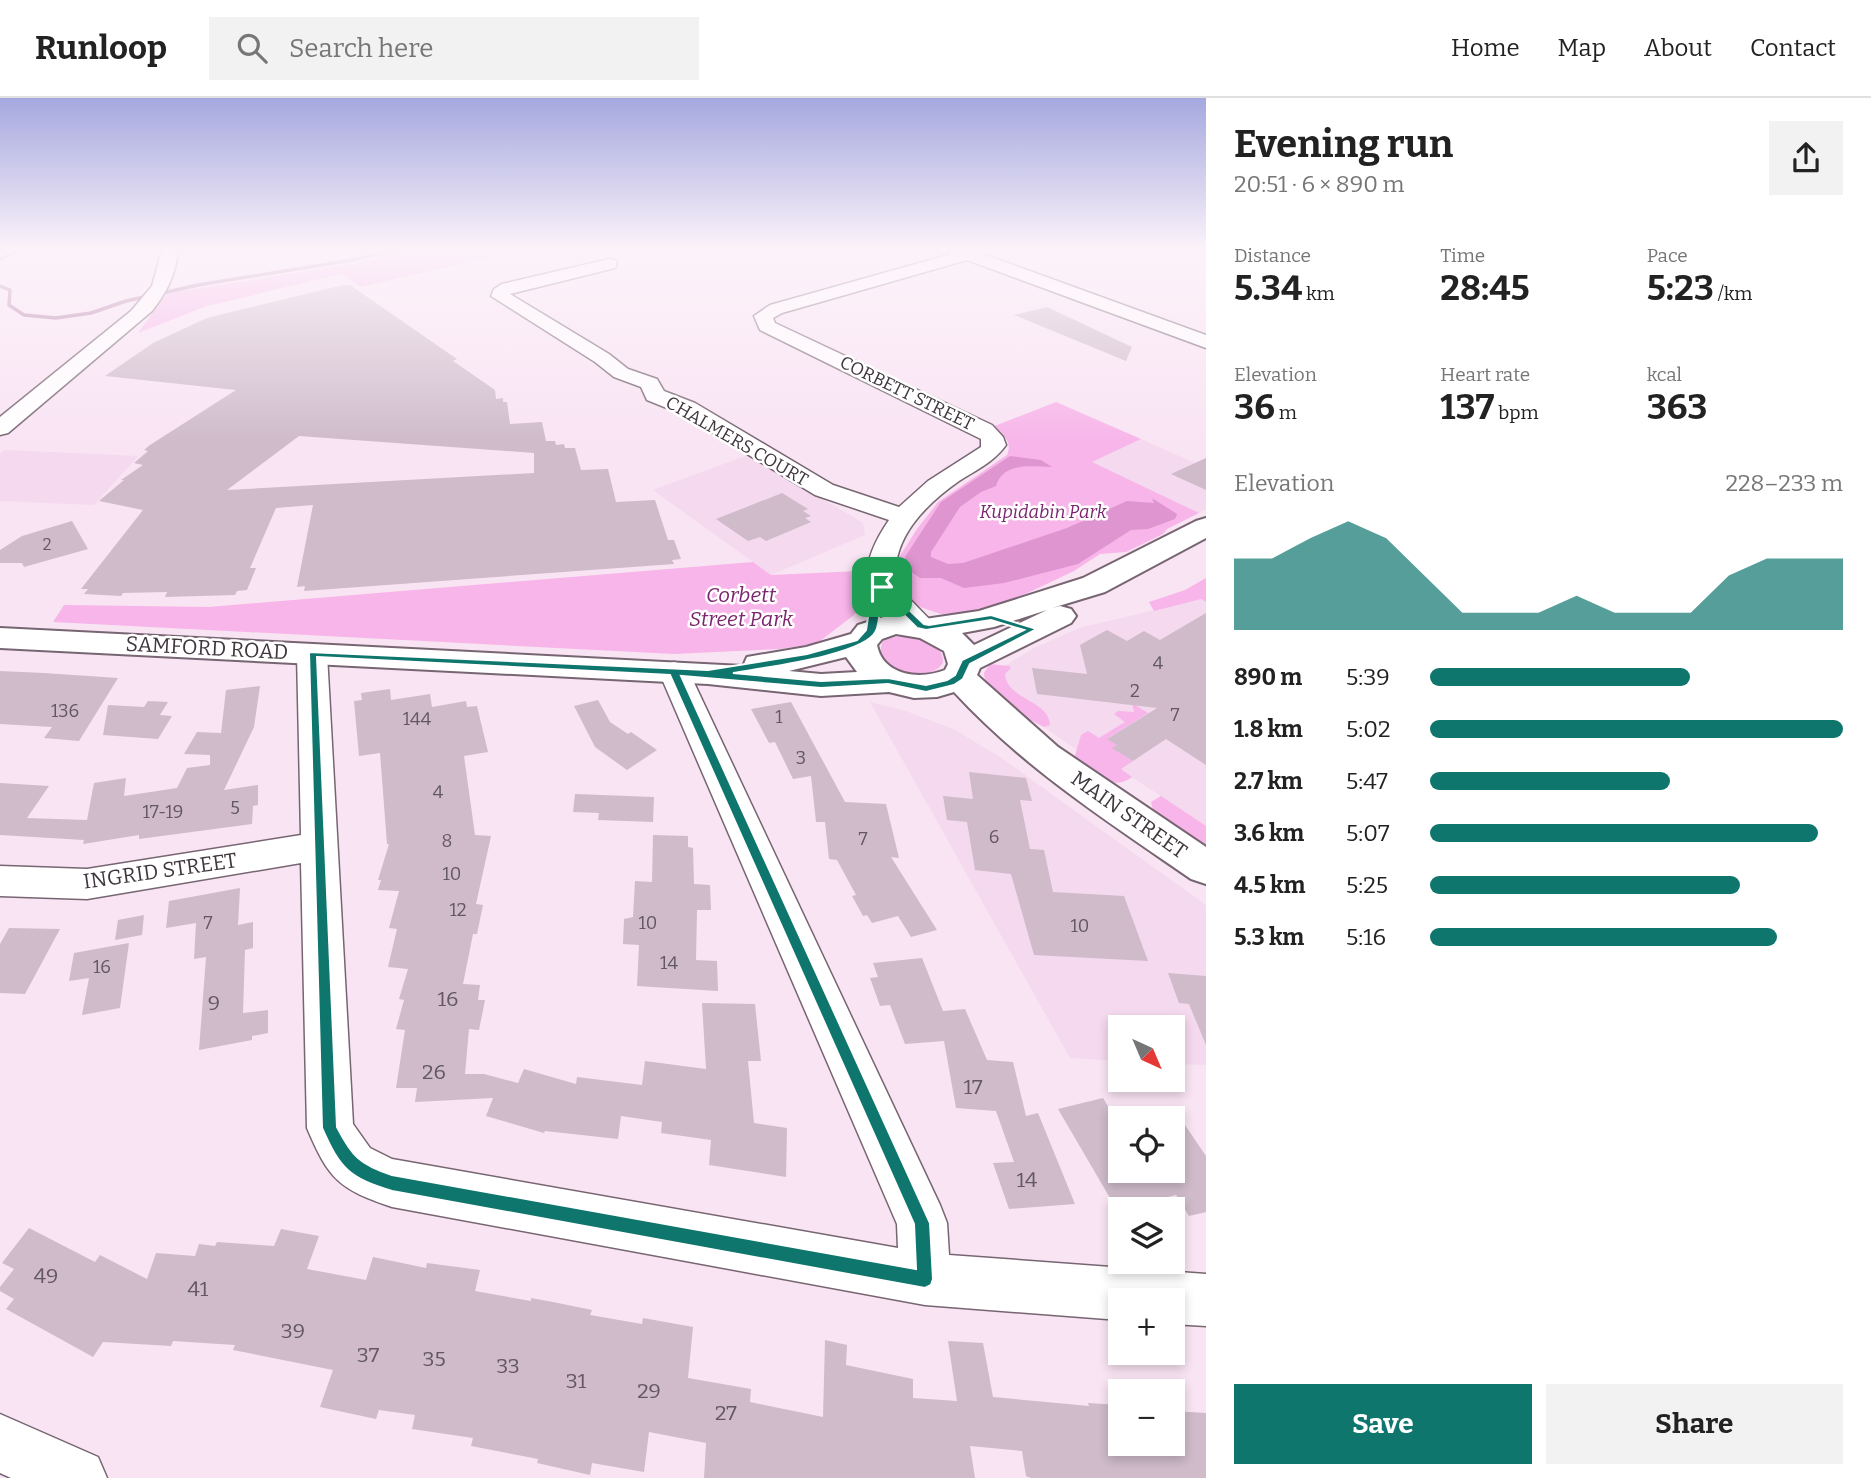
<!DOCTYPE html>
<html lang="en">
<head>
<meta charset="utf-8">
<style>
	body { margin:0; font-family:Bitter,serif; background:#f2f2f2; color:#222; height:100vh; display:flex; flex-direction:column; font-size:26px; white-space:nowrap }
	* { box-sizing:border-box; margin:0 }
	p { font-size:23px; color:#767676 }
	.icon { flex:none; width:38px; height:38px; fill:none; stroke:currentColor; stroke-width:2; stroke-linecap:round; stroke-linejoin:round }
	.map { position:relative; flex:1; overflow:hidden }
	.details { display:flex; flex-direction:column; background:#fff; width:665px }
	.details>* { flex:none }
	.needle { width:46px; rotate:136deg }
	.controls { position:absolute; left:1108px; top:917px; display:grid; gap:14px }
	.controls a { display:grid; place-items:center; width:77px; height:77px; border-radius:0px; background:#fff; box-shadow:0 4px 10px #0003; font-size:35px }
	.pin { position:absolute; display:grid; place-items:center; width:60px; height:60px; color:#fff; margin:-30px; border-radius:14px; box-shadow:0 4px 10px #0006 }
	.round { display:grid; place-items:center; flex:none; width:74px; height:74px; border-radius:0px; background:#f2f2f2 }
	.headline { display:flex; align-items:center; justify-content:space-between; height:119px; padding:0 28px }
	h1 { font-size:38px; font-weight:700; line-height:52px }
	.figures { display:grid; grid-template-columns:repeat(3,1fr); gap:10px; height:119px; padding:7px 28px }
	.figures div { display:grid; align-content:center }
	.figures b { font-size:35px; font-weight:700 }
	.figures small { font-size:19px; font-weight:400 }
	.figures p { font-size:19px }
	.chart { height:196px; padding:14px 28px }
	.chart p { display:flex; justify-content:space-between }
	.chart svg { width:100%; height:126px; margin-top:7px; fill:#0f766e; opacity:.7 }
	.cta { display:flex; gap:14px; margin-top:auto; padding:14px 28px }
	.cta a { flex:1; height:80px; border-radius:0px; background:#0f766e; color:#fff; font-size:28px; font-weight:700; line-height:80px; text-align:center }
	.cta a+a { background:#f2f2f2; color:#222 }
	ul { padding:0 28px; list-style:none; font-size:23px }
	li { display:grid; grid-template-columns:112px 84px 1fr; align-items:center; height:52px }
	li i { height:18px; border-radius:9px; background:#0f766e }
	header { display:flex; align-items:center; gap:42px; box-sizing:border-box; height:98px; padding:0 35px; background:#fff; border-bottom:2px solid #e0e0e0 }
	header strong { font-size:33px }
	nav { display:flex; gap:38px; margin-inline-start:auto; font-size:24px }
	.search { width:490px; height:63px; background:#f2f2f2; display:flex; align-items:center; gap:18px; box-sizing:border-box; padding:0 24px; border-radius:0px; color:#767676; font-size:26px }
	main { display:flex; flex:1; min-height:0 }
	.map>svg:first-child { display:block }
	.built { fill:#f5d9ee }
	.green { fill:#f7b5e9 }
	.forest { fill:#df95d0 }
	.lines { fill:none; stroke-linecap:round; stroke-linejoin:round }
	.stream { stroke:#b07aa5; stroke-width:3.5 }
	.building { fill:#cfbbca; fill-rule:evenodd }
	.minor-casing { stroke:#776572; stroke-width:3 }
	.major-casing { stroke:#776572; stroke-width:4 }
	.minor { fill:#fff; fill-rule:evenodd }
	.major { fill:#fff; fill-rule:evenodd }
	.route { fill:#0f766e; stroke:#fff; stroke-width:2; fill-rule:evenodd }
	.labels { text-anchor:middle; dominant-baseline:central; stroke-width:5; stroke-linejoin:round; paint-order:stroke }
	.far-number-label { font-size:16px; fill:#635860 }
	.far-street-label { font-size:18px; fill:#3f373d; stroke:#fff }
	.far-park-label { font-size:18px; font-style:italic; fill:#7a256d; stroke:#fff }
	.number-label { font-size:18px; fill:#635860 }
	.park-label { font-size:21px; font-style:italic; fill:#7a256d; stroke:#fff }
	.street-label { font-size:21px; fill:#3f373d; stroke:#fff }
	.near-number-label { font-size:21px; fill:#635860 }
</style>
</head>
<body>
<header>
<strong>Runloop</strong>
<div class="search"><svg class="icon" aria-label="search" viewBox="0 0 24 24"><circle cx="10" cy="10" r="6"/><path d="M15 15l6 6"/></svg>Search here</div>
<nav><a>Home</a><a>Map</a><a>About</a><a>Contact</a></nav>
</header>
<main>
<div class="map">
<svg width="1206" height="1380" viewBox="0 0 1206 1380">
	<rect width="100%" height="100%" fill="#f9e4f3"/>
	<g class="built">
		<path d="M1141 341 1206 370V411L1199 415 1091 364Z"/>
		<path d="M4 352 138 358 94 407 0 403V356Z"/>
		<path d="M748 357 863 425 865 437 771 477 653 392Z"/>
		<path d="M1201 501 1206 504V728L1079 644 1077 652 1044 629 1050 627 1010 598 998 572 1034 550 1079 530Z"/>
		<path d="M870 604 906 613 955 632 1000 659 1206 807V967L1173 966 1172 929H1120V963L1070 960Z"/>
	</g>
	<g class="green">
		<path d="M410 152H521L361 189 342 176 207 208 138 235 167 195 357 165Z"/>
		<path d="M1056 304 1141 341 1092 364 1199 415 1167 431 1163 436 1126 454 1100 456 1074 473 998 509 976 514 941 516 908 505 898 489 895 474 898 461 917 431 938 404 1007 357C1013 343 1003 336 992 329Z"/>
		<path d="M753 464 771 477 860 473 865 498 854 517 816 546 779 551 674 556 53 524 64 507 209 509Z"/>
		<path d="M1206 480V504L1201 501 1154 513 1149 504 1185 492Z"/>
		<path d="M907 537C922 539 944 546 943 565 928 586 892 576 880 557L882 544 889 540Z"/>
		<path d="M990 566 1009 568 1011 570 1005 576C1007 602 1049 602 1050 627L1044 629C1024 618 985 601 984 575Z"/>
		<path d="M1132 605 1148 615 1108 640 1117 647 1113 650 1133 663 1121 671 1132 679C1110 695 1094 674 1074 661L1081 637 1088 633 1099 640 1125 624 1114 616 1118 613 1134 614Z"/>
		<path d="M1161 698 1206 728V751L1154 716 1151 704Z"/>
	</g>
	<path class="forest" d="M1010 358 1041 362 1052 369C1032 368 1003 364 996 388L981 394 960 409 931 454V459L948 466 963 465 1067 430 1127 403 1154 405 1152 401 1155 402 1177 416 1175 421 1148 431 1131 432 1078 466 1004 485 964 490 941 480H920L907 471 905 459 941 404Z"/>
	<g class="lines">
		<g class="stream">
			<path d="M0 161 19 152"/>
			<path d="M0 188 10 192 9 207 24 217 56 220 91 215 126 203 198 187 352 162 394 152"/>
		</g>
	</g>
	<g class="building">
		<path d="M343 187H350L454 259 457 261 453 263 495 292 496 301 503 300V304H507L510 326 542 324 546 343H555L556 347 564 346 565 350H575L581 372 608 371 616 404 655 402 668 442H674L681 461 672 462 674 466 304 493 305 488 297 489 313 407 276 410 250 470H256L247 492 237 493 235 497 165 499 167 494 123 495 121 498 84 496 88 491H81L143 412 99 403 124 382H121L143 367 134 365 148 353 144 352 150 347 236 292 105 278 153 245 207 220ZM299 338 534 355V375L227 392Z"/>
		<path d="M1047 209 1132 249 1126 263 1014 217Z"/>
		<path d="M1206 360V392L1171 376Z"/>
		<path d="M782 395 808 411 803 413 811 418 805 420 811 424 766 443 760 439 748 443 716 421Z"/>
		<path d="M72 423 88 451 24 469 22 465H0V452L22 438Z"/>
		<path d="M1206 515V667L1166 641 1133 663 1112 650 1117 647 1107 641 1157 610 1037 596 1032 570 1087 576 1080 547 1107 532 1127 543 1144 533 1160 542Z"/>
		<path d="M0 573 44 575 118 580 79 643 44 640 52 629 0 626Z"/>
		<path d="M260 588 254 629 224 692 258 687V707L253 708 252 726 139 741V737L83 746 84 742 0 737V685L49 688 27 720 87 722 94 685 126 680 124 698 177 690 187 670 210 667V657L184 656 197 634 221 635 226 592Z"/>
		<path d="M390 591 391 602 430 596 432 609 466 603 467 609 477 608 488 654 464 658 475 737 491 738 476 806 483 807 477 836H473L463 886 480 887 478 902H485L479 932 469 931 465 976H484L518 985 524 971 576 986 577 979 642 987 645 963 706 971 702 905 755 906 761 963H748L754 1025 787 1030 786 1079 709 1067 711 1042 661 1035 662 1024 621 1018 618 1041 545 1033 544 1035 486 1018 493 1000 415 1004 417 990H396L405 932 396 931 404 902 399 901 408 871 388 869 397 831 389 830 399 793 378 792 381 782H378L389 746H387L380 655 359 658 354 603 362 602 361 595Z"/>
		<path d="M598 602 610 624 628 636 631 634 657 652 627 672 595 649 574 608Z"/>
		<path d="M148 603 168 604 160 617 172 618 158 641 103 637 108 607 144 609Z"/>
		<path d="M791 604 845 704 886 706 899 760 891 759 937 832 911 839 898 818 872 825 867 817 863 818 852 798 856 797 837 762 829 761 825 724H816L811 678 793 681 775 644 769 645 751 611Z"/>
		<path d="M969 674 1026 680 1032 703 1020 702 1030 751 1044 752 1053 794 1124 798 1148 863 1034 857 1011 776 975 772 967 724 947 722 943 698 973 701Z"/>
		<path d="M575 696 654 699 653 724 598 722 599 715 573 714Z"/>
		<path d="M653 737 688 738V749L693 750 694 786 710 787 711 812H697L696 862 717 863 718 893 637 888 639 847 623 846 624 821 633 819 635 783 652 784Z"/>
		<path d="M240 790 238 827 253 824V850L245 852 243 915 268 912V935L252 938V942L199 952 206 859 194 861 196 825 166 830 169 803Z"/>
		<path d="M144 817 142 837 115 842 118 822Z"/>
		<path d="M9 830 60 831 25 896 0 895V846Z"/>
		<path d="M129 845 120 910 82 917 89 880 69 883 74 855Z"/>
		<path d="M922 860 943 913 965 911 987 962 1013 964 1026 1018 1038 1015 1075 1106 1009 1111 993 1065 1014 1064 996 1013 956 1010 944 943 905 946 890 907 880 908 870 880 878 879 873 865Z"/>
		<path d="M1168 875 1206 878V947L1189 906 1179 905Z"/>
		<path d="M1103 1000 1114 1018 1120 1017V1073H1172V1008L1206 1058V1114L1189 1118 1176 1097 1117 1112 1058 1011Z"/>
		<path d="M29 1130 95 1164 100 1157 147 1181 156 1155 195 1158 199 1146 215 1148 217 1144 274 1148 281 1131 319 1138 307 1171 366 1182 373 1159 426 1170 427 1165 480 1172 475 1193 531 1203V1200L553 1204 592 1212 590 1217 642 1226 643 1220 693 1229 688 1280 751 1291 750 1304 823 1319 825 1242 847 1247 846 1267 913 1281V1300L957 1303 948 1243 983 1245 993 1299 1089 1308 1088 1305 1120 1307V1346H1182L1173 1313 1206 1315V1380H1031L1026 1378 1022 1353 970 1348 975 1380H704L706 1345 649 1334 644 1374 592 1365 590 1377 537 1365 538 1361 471 1348 473 1340 412 1331 415 1317 379 1312 376 1321 320 1309 333 1272 233 1252 235 1247 173 1243 171 1248 103 1244 93 1259 6 1211 14 1201 0 1193V1189L14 1171 2 1165Z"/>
	</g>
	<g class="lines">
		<defs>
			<g id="minor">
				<path d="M162 152H178C176 176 167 194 152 213L8 335 0 337V319L131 213 152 188Z"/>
				<path d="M947 152 975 153 1206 237V250L967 162 782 215 773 220 775 225 992 327 1003 339 1006 347C994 364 976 372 959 383 925 407 890 441 896 487L936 528 931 534C924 536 917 538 910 534 897 526 867 493 867 478 867 458 878 438 889 422L815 397 679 315 647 302 641 289 614 279 595 264 491 198 494 191 502 186 609 161 615 162 617 166 615 170 510 196 609 256 628 271 657 281 664 293 695 305 833 387 899 409 928 383 981 349V341L760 232 754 218 770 207 951 156Z"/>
				<path d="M312 547 323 549 327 556 353 1026 370 1050 392 1061 898 1150 897 1126 659 574 663 567 674 564 685 567 689 574 940 1107 947 1125 949 1157 1206 1176V1228L1172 1226V1202H1120V1222L925 1207 392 1109C339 1091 329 1082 307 1030L301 765 87 801 0 798V768L87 771 301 737 297 556 301 549Z"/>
				<path d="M0 1316 98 1359 107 1380H11L0 1375Z"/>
			</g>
			<path id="major" d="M1206 420V440L1105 494 1052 510 1060 508 1071 511 1076 518 1071 525 980 570 977 577 1058 649 1206 749V786L1191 781C1108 724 1023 669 954 594L937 599 914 600 889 594 821 598 708 586 0 550V530L743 568 747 559 806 549 851 536 858 527 893 516 925 521 979 513 1083 480 1196 423ZM1047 512 974 547 962 535 994 529ZM896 536 920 540 944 553 948 566 945 572C920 582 883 578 877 547L882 541ZM846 559 857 574 821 576 789 573Z"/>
		</defs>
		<use href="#minor" class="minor-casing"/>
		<use href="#major" class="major-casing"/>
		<use href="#minor" class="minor"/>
		<use href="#major" class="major"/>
	</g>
	<linearGradient id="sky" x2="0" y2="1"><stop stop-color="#a5a8df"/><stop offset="0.44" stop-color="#fcf3fa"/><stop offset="1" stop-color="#fcf3fa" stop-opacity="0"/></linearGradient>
	<rect width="1206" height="345" fill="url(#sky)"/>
	<path class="route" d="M882 486 924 526 929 527 991 517 1037 531 970 566 963 581 954 587 926 594 888 586 821 590 681 578 930 1125 933 1181 931 1187 925 1190 392 1093C349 1080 340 1071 322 1030L309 554 708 572 807 556 857 542 866 532 870 506 877 489ZM883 496 917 530 926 532 991 522 1024 532 962 562 955 577 947 582 926 587 888 580 821 583 733 575C760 570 865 558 876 533 881 522 878 508 883 496ZM317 559 670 577 914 1126 916 1171 392 1077C360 1067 352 1058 337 1029Z"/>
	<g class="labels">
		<g class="far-number-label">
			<text x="47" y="446">2</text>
		</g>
		<g class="far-street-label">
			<text transform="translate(907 295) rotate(26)">CORBETT STREET</text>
			<text transform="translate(737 343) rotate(30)">CHALMERS COURT</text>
		</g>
		<g class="far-park-label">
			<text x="1043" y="414">Kupidabin Park</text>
		</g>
		<g class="number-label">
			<text x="1158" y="565">4</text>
			<text x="1135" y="593">2</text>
			<text x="65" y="613">136</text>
			<text x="1175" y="617">7</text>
			<text x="779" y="619">1</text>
			<text x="417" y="621">144</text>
			<text x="801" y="660">3</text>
			<text x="438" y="694">4</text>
			<text x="235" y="710">5</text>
			<text x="163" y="714">17-19</text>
			<text x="994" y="739">6</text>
			<text x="863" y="741">7</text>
			<text x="447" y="743">8</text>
			<text x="452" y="776">10</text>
			<text x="458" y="812">12</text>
			<text x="208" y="825">7</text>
			<text x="648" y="825">10</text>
			<text x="1080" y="828">10</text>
			<text x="669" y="865">14</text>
			<text x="102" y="869">16</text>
		</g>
		<g class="park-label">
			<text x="741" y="497">Corbett<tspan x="741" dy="24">Street Park</tspan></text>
		</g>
		<g class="street-label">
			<text transform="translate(207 550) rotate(3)">SAMFORD ROAD</text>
			<text transform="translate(1129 717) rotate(35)">MAIN STREET</text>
			<text transform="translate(160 773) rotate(-8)">INGRID STREET</text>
		</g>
		<g class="near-number-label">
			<text x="448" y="901">16</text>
			<text x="214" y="905">9</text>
			<text x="434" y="974">26</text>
			<text x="973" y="989">17</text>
			<text x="1027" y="1082">14</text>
			<text x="46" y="1178">49</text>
			<text x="198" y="1191">41</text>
			<text x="293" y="1233">39</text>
			<text x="368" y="1257">37</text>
			<text x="434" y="1261">35</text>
			<text x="508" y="1268">33</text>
			<text x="576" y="1283">31</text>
			<text x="649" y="1293">29</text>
			<text x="726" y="1315">27</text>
		</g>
	</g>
</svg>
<div class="controls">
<a><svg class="needle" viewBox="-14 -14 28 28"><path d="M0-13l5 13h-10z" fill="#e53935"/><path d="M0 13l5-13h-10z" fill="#767676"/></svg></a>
<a><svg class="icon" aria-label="locate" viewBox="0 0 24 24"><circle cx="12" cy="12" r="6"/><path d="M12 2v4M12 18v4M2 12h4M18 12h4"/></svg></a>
<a><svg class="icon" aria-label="layers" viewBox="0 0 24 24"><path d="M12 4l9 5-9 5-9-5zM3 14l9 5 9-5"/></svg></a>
<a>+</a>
<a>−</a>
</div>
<div class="pin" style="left:882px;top:489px;background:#1e9e55"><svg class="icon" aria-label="arrive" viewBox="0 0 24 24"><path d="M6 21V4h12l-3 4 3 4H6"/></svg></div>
</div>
<section class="details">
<div class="headline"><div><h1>Evening run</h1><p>20:51 · 6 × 890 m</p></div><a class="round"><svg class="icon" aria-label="share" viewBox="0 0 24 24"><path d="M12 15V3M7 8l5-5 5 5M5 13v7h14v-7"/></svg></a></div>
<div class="figures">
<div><p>Distance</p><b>5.34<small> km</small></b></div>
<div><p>Time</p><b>28:45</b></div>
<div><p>Pace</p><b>5:23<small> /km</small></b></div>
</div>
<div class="figures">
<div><p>Elevation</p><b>36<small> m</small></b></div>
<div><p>Heart rate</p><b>137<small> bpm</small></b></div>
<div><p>kcal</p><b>363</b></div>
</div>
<div class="chart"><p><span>Elevation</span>228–233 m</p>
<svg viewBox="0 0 160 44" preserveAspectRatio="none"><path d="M0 44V19L10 19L20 12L30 6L40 12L50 25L60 38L70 38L80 38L90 32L100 38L110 38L120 38L130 25L140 19L150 19L160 19V44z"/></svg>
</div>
<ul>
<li><b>890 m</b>5:39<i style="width:63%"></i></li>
<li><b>1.8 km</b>5:02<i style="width:100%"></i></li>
<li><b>2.7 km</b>5:47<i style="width:58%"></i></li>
<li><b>3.6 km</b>5:07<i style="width:94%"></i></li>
<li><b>4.5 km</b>5:25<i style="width:75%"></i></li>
<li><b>5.3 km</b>5:16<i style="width:84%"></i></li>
</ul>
<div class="cta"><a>Save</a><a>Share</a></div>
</section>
</main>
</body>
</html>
